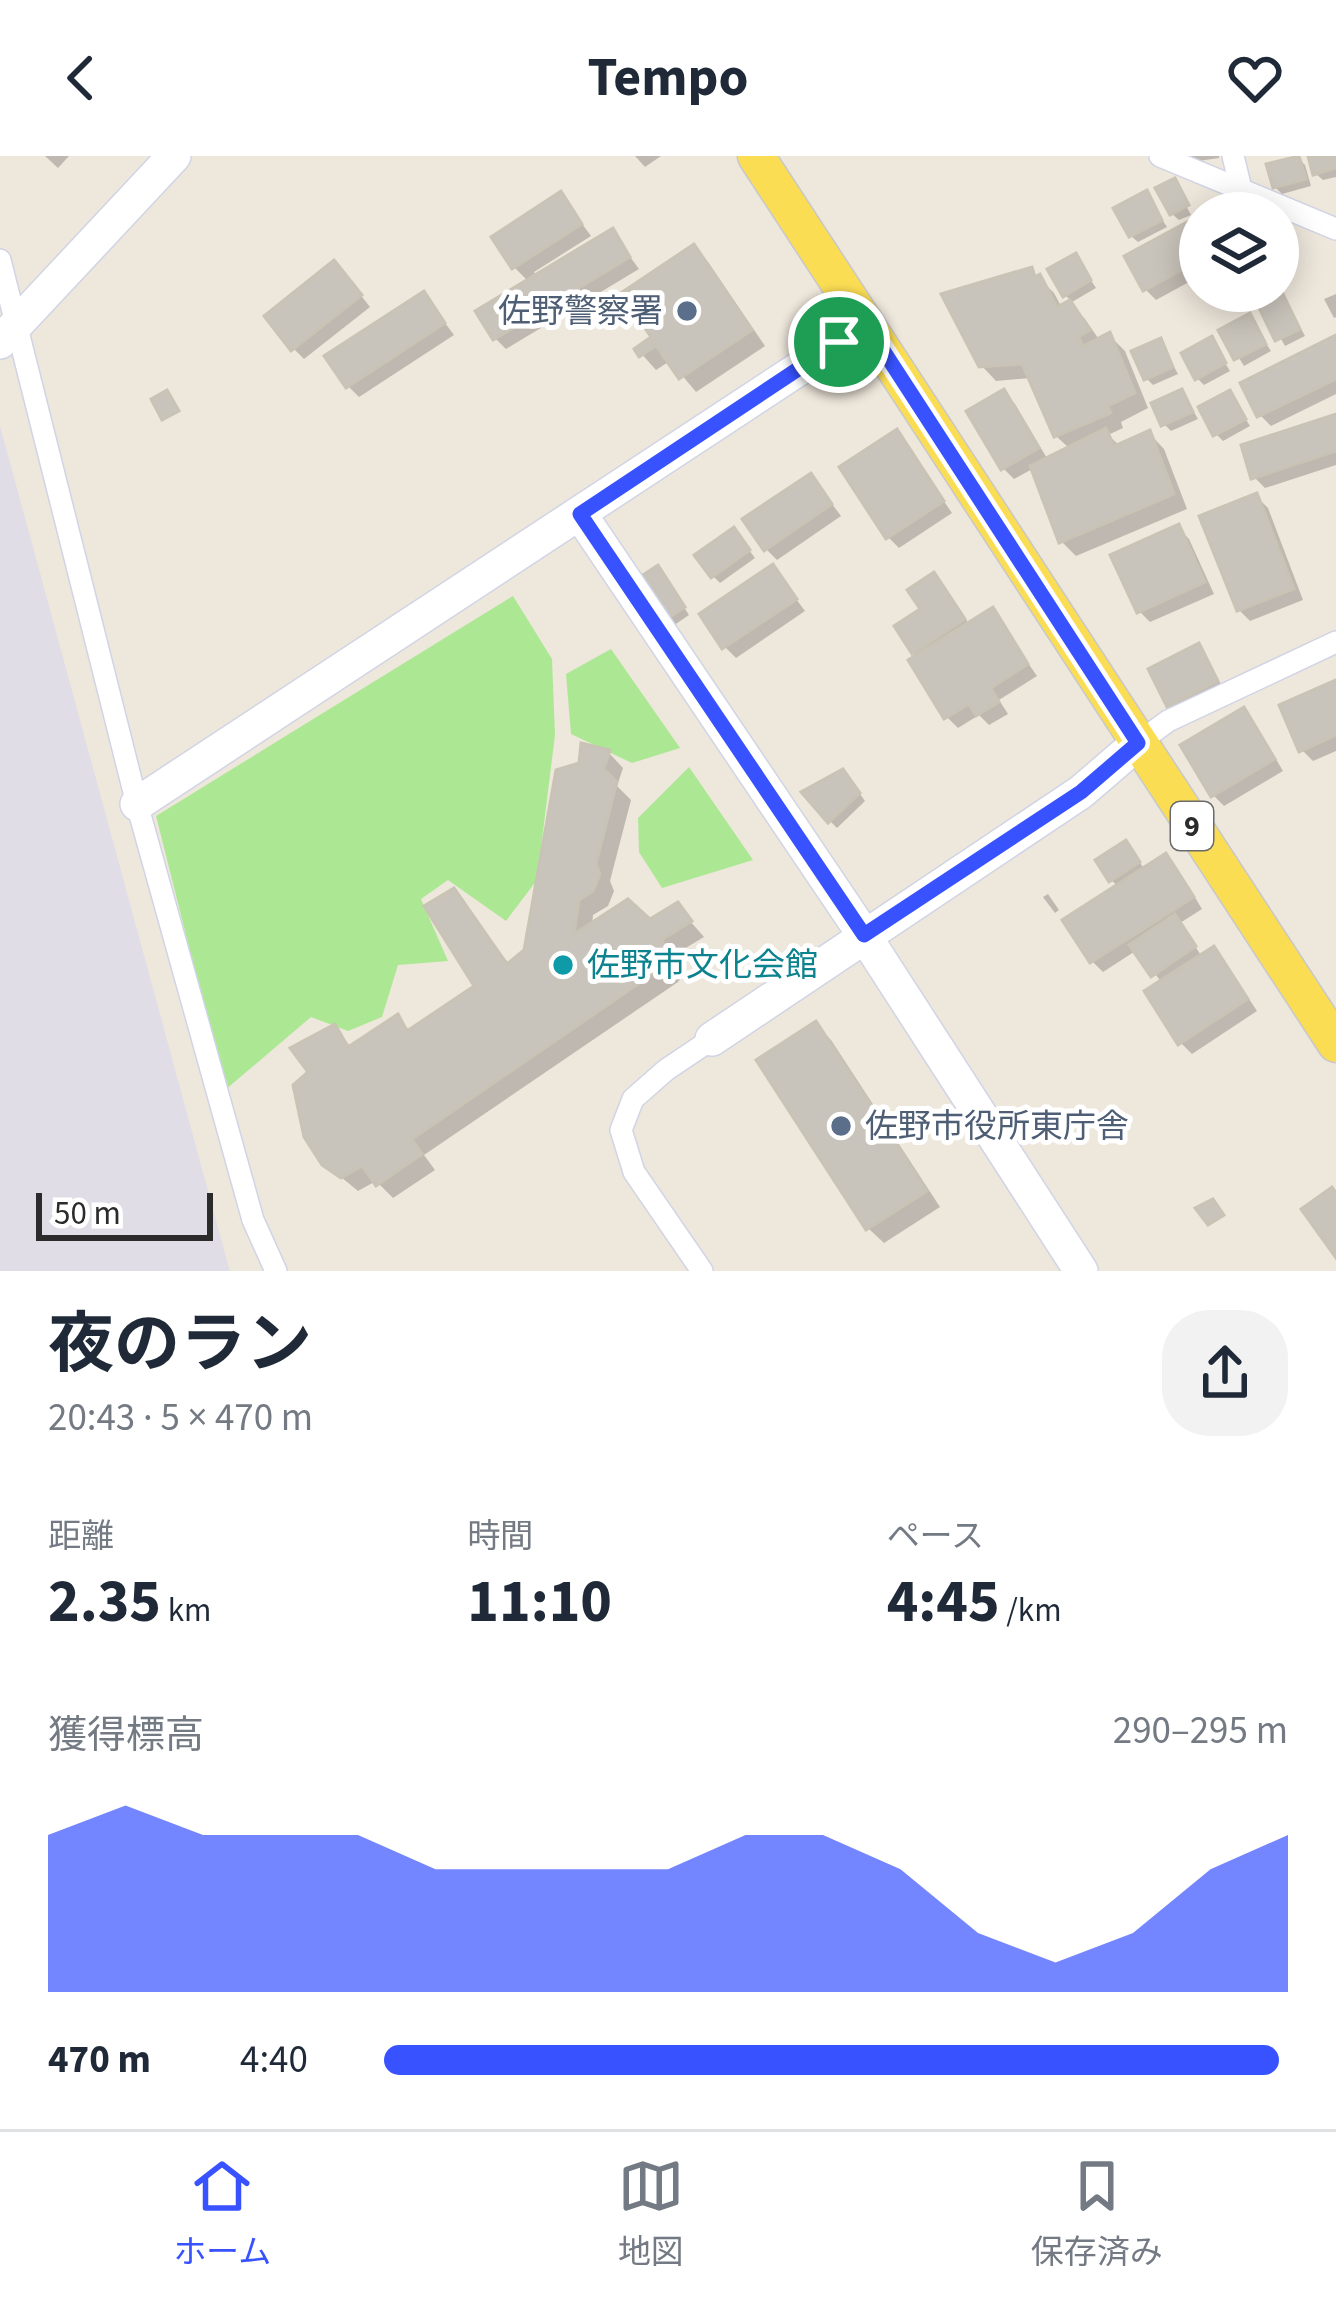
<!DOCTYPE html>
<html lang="ja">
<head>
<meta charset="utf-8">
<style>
	body { margin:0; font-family:"Source Sans 3","Noto Sans JP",sans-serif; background:#f2f2f3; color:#1f2937; height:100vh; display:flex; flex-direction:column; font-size:45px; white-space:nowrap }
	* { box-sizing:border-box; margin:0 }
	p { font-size:39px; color:#747a83 }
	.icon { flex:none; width:66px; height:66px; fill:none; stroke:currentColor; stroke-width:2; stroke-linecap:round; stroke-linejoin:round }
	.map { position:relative; height:1115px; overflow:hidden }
	.sheet { display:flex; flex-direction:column; background:#fff; flex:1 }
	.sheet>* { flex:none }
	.buttons { position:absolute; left:1179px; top:36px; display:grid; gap:24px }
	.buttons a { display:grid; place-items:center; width:120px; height:120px; border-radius:50%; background:#fff; box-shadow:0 6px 30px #0003; font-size:60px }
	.scale { position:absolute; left:36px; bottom:30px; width:177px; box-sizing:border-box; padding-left:12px; border:6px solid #2b2b2b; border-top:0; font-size:33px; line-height:42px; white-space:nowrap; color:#2b2b2b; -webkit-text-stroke:9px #fff; paint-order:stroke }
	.pin { position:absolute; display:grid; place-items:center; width:102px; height:102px; color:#fff; margin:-51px; border:6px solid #fff; border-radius:50%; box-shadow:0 3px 12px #0007 }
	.round { display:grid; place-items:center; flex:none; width:126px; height:126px; border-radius:48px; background:#f2f2f3 }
	.overview { display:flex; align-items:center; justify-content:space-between; height:204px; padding:0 48px }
	h1 { font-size:66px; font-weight:700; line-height:90px }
	.metrics { display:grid; grid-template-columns:repeat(3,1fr); gap:18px; height:204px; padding:12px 48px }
	.metrics div { display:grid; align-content:center }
	.metrics b { font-size:60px; font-weight:700 }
	.metrics small { font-size:33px; font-weight:400 }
	.metrics p { font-size:33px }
	.chart { height:336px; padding:24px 48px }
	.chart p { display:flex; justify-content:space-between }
	.chart svg { width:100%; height:216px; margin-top:12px; fill:#3852ff; opacity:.7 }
	ul { padding:0 48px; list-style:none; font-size:39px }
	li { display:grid; grid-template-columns:192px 144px 1fr; align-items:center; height:90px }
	li i { height:30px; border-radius:15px; background:#3852ff }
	header { display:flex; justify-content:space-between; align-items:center; height:156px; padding:0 48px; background:#fff; font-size:54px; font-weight:700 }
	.tab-bar { display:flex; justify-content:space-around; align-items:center; height:168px; border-top:3px solid #e0e1e3; background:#fff; font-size:33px; color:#747a83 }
	.tab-bar a { display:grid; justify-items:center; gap:6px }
	.tab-bar .active { color:#3852ff }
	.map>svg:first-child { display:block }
	.industrial { fill:#e0dde6 }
	.green { fill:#ace894 }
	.shadow { fill:#0003 }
	.building { fill:#c9c4bb; stroke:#c9c3b5; stroke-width:3 }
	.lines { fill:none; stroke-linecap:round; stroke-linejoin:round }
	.street-casing { stroke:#d1d4e5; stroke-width:24 }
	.secondary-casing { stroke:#d1d4e5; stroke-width:36 }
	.primary-casing { stroke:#c8c8c8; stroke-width:39 }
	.street { stroke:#fff; stroke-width:21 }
	.secondary { stroke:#fff; stroke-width:33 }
	.primary { stroke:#fbdd54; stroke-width:36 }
	.route-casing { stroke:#fff; stroke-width:24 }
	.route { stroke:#3852ff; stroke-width:15 }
	.service-dot { fill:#5c6f8a; stroke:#fff; stroke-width:4.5 }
	.culture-dot { fill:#0f9aa8; stroke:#fff; stroke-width:4.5 }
	.labels { text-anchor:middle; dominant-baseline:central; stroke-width:10; stroke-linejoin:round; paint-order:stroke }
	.shield { fill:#fff; stroke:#6b6b6b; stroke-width:3 }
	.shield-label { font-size:30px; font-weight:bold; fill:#2b2b2b }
	.service-label { font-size:33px; fill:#4e5e75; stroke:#fff; text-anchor:end }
	.culture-label { font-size:33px; fill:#0d838f; stroke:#fff; text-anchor:start }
</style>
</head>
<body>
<header><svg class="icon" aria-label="back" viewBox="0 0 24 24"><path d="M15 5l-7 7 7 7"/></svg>Tempo<svg class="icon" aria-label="heart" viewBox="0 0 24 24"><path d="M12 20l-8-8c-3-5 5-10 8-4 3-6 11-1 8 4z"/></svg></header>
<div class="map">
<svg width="1336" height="1115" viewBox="0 0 1336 1115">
	<rect width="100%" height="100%" fill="#eee7dc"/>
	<path class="industrial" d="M0 270 229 1112 230 1115H0Z"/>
	<g class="green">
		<path d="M513 440 552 503 555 579 537 724 506 765 448 724 421 743 448 805 398 809 382 861 348 875 311 861 225 934 156 660Z"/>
		<path d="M611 493 680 592 632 607 571 578 566 518Z"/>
		<path d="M689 611 753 704 662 732 639 696 638 662Z"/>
	</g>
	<g class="shadow">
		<path d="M45 0H69L58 12Z"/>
		<path d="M635 0H661L645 11Z"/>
		<path d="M1178 0H1219V2L1185 7Z"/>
		<path d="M1311 0H1336V21L1323 24 1316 18Z"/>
		<path d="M1298 2 1305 9 1311 30 1282 38 1275 31Z"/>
		<path d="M1175 29 1191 59 1179 64 1172 58Z"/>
		<path d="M1146 38 1167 71 1138 86 1131 80Z"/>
		<path d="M561 39 591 80 534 116 537 121 612 76 639 113 506 193 495 182 529 126 514 111Z"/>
		<path d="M1200 62V120L1156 144 1145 133Z"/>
		<path d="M694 91 708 106 765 190 696 236 670 205 656 214 638 194 656 182Z"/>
		<path d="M1075 100 1096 132 1072 146 1065 139Z"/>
		<path d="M1031 114 1054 137 1062 152 1070 148 1085 163 1100 185 1110 180 1125 195 1148 252 1121 266 1123 272 1108 279 1120 290 1150 278 1164 293 1187 353 1076 400 1061 385 1034 312 1014 323 1003 312 1004 237 1015 248 1048 304 1070 293 1056 280 1031 222 996 225 981 209Z"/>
		<path d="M345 119 370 151 304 203 294 193Z"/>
		<path d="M1278 129 1305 180 1285 190 1254 135H1278Z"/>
		<path d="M1336 138V161L1334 162 1324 143Z"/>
		<path d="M424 139 454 179 359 241 348 230Z"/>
		<path d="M1249 161 1271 195 1244 210 1222 175Z"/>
		<path d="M1336 183V238L1271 270 1260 259Z"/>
		<path d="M1211 184 1230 215 1204 229 1197 222Z"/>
		<path d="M1160 186 1178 218 1153 229 1146 222Z"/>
		<path d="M1182 236 1198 263 1171 275 1164 268Z"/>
		<path d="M1229 237 1250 270 1223 285 1216 278Z"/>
		<path d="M1336 261V309L1265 332 1254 321Z"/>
		<path d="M897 277 952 357 899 392 888 381Z"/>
		<path d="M811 320 841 360 777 404 766 393Z"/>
		<path d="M1257 341 1268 352 1303 444 1250 465 1239 454Z"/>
		<path d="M1178 372 1189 383 1214 438 1150 466 1139 455Z"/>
		<path d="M740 382 755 402 720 427 713 420Z"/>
		<path d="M773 412 805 455 736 502 725 491Z"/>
		<path d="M664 420 689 459 673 470 641 424Z"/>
		<path d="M934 420 970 469 992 455 1037 520 999 544 1008 558 989 569 979 559 958 572 947 561 914 496Z"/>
		<path d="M1199 491 1223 532 1176 556 1170 549Z"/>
		<path d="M1336 527V595L1313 605 1302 594Z"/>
		<path d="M1243 555 1254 566 1283 615 1224 650 1213 639Z"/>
		<path d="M609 597 623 612 617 630 631 644 610 725 614 735 608 750 593 759 592 770 649 767 677 750 704 781 674 799 685 816 678 826 424 999 435 1014 393 1042 376 1025 358 1035 324 1007 312 916 334 872 352 892 398 862 411 876 478 831 453 736 510 809 527 796Z"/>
		<path d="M850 624 865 645 837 672 830 665Z"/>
		<path d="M1132 695 1145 714 1166 701 1177 712 1202 753 1180 767 1202 801 1213 794 1224 805 1257 855 1192 898 1181 887 1162 827 1137 794 1103 816 1092 805 1119 731 1111 724Z"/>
		<path d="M1048 738 1059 754 1055 757 1043 741Z"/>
		<path d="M816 869 831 884 940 1051 884 1087 869 1073 760 905Z"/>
	</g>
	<g class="building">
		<path d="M1299 0 1306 23 1273 32 1266 8Z"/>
		<path d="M1308 0H1336V12L1313 19Z"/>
		<path d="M1175 22 1189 49 1170 59 1155 32Z"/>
		<path d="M1147 34 1162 64 1129 81 1113 52Z"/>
		<path d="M561 35 582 68 512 113 491 81Z"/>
		<path d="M1200 59V104L1143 135 1124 100Z"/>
		<path d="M613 72 630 101 493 184 475 155Z"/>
		<path d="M694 88 752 174 679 223 656 190 639 201 634 193 651 181 621 137Z"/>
		<path d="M1076 97 1091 124 1063 141 1047 113Z"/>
		<path d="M334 104 362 139 291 195 264 160Z"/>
		<path d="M1032 111 1035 121 1040 118 1057 151 1070 144 1090 174 1078 181 1083 190 1110 176 1135 237 1108 250 1111 257 1054 281 1022 208 979 211 941 138Z"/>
		<path d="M1278 128 1300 173 1275 185 1251 135H1278Z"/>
		<path d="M424 135 445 167 346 232 324 200Z"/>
		<path d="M1250 157 1266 188 1234 204 1218 174Z"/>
		<path d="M1336 179V223L1257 261 1240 227Z"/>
		<path d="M1212 180 1226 207 1195 224 1181 197Z"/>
		<path d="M1161 182 1173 211 1144 224 1131 195Z"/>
		<path d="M1004 233 1039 292 1001 314 966 255Z"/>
		<path d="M1182 233 1193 256 1161 270 1151 247Z"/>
		<path d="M167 234 179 255 162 264 151 243Z"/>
		<path d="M1230 234 1246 263 1213 280 1198 251Z"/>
		<path d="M1336 258V295L1251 323 1241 289Z"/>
		<path d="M1106 272 1114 290 1150 274 1174 338 1059 387 1030 310Z"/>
		<path d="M897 273 944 345 886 383 839 311Z"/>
		<path d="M811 317 832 348 764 395 742 363Z"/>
		<path d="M1257 337 1294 433 1237 455 1199 360Z"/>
		<path d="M1179 368 1205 426 1137 457 1110 399Z"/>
		<path d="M734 371 750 394 711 422 694 399Z"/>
		<path d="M773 408 797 443 722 493 699 458Z"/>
		<path d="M658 409 685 451 664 465 637 423Z"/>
		<path d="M934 416 965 463 912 498 894 470 920 453 907 434Z"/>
		<path d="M993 451 1028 508 991 532 999 546 976 560 969 548 944 563 908 504Z"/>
		<path d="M1199 487 1218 525 1167 551 1148 513Z"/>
		<path d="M1336 524V579L1299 596 1279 549Z"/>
		<path d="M1244 551 1275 603 1211 641 1180 589Z"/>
		<path d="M581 587 610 594 604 613 617 626 596 708 600 718 593 735 579 744 574 778 628 743 650 763 678 746 692 765 661 784 672 799 663 811 412 983 422 998 376 1030 362 1010 341 1022 322 1009 304 981 293 929 308 916 290 892 335 868 348 891 398 858 407 875 474 830 424 750 454 732 507 808 524 794 556 614 579 607Z"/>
		<path d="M843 613 860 637 828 667 801 636Z"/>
		<path d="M1126 684 1140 706 1109 726 1095 704Z"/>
		<path d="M1166 697 1194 741 1090 807 1062 764Z"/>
		<path d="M1175 758 1196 790 1151 821 1129 789Z"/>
		<path d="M1214 790 1248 843 1178 889 1144 835Z"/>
		<path d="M816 865 927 1035 866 1074 756 904Z"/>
		<path d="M1332 1031 1336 1037V1102L1301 1053Z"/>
		<path d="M1213 1043 1224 1059 1208 1069 1195 1052Z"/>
	</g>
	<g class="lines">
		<defs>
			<g id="street">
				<path d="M1160 0 1336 73"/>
				<path d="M1233 0 1241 33"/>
				<path d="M0 104 137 648 253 1064 276 1115"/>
				<path d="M1138 587 1168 565 1336 486"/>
				<path d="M702 1115 634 1016 621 974 633 943 666 914 712 883"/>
			</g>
			<g id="secondary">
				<path d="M0 186 174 0"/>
				<path d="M580 358 864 779 1081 1115"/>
				<path d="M137 648 867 168"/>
				<path d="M712 883 1081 636 1138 587"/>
			</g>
			<path id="primary" d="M756 0 1336 888"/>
		</defs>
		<use href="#street" class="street-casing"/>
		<use href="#secondary" class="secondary-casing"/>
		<use href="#primary" class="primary-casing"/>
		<use href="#street" class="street"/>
		<use href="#secondary" class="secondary"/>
		<use href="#primary" class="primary"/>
	</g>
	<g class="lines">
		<defs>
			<path id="route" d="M866 168 1138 587 1081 636 864 779 580 358Z"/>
		</defs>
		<use href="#route" class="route-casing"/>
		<use href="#route" class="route"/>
	</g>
	<g class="service-dot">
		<circle cx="687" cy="155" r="12"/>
		<circle cx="841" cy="970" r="12"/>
	</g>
	<circle class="culture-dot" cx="563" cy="809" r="12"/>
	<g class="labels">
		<rect class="shield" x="1171" y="646" width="42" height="48" rx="9"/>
		<g class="shield-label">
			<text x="1192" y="670">9</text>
		</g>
		<g class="service-label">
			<text x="663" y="155">佐野警察署</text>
			<text x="865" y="970" text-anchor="start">佐野市役所東庁舎</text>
		</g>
		<g class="culture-label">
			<text x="587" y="809">佐野市文化会館</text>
		</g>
	</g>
</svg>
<div class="buttons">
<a><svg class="icon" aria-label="layers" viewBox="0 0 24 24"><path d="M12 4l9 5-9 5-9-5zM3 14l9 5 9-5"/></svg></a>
</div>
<div class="scale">50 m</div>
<div class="pin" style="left:839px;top:186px;background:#1e9e55"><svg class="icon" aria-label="arrive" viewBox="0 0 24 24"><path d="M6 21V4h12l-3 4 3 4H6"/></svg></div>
</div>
<section class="sheet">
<div class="overview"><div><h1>夜のラン</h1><p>20:43 · 5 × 470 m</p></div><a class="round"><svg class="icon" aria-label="share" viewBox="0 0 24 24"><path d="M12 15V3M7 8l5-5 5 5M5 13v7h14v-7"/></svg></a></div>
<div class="metrics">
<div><p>距離</p><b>2.35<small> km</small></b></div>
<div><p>時間</p><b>11:10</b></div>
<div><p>ペース</p><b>4:45<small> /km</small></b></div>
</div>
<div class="chart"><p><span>獲得標高</span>290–295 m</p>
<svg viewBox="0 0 160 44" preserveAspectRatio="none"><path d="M0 44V12L10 6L20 12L30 12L40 12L50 19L60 19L70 19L80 19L90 12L100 12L110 19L120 32L130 38L140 32L150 19L160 12V44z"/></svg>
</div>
<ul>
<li><b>470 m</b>4:40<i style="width:99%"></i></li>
</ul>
</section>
<nav class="tab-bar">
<a class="active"><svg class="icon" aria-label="home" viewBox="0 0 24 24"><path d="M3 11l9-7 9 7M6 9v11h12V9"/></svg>ホーム</a>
<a><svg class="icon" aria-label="map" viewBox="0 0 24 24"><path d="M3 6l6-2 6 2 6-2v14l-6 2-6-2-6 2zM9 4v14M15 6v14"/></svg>地図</a>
<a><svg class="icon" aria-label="saved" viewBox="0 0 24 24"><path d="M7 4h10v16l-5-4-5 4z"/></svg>保存済み</a>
</nav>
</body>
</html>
